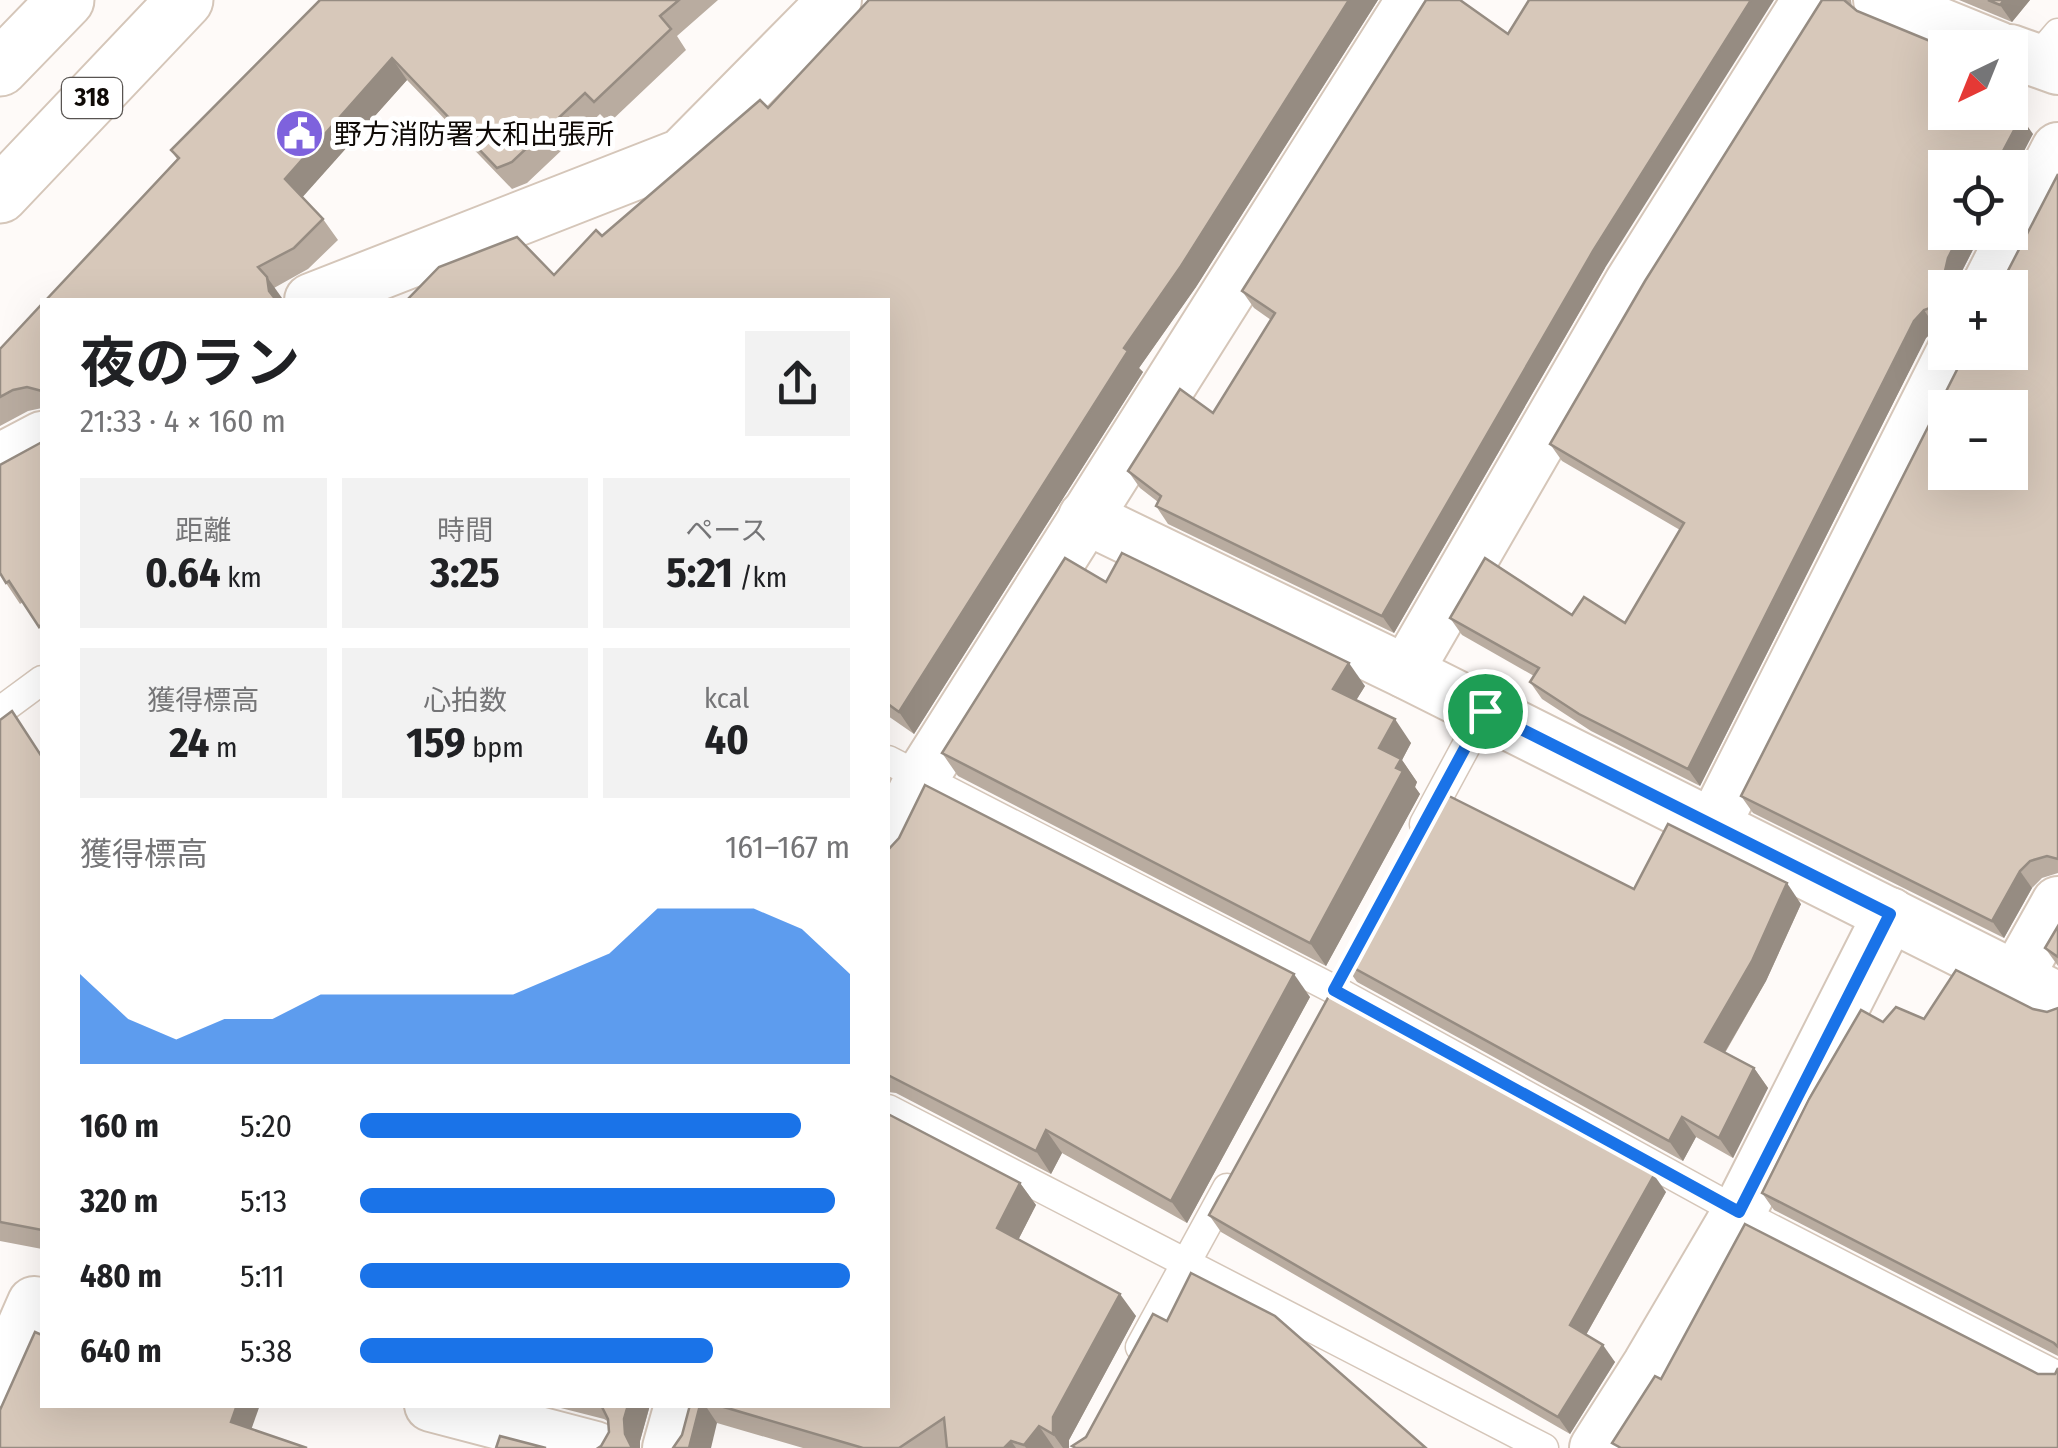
<!DOCTYPE html>
<html lang="ja">
<head>
<meta charset="utf-8">
<style>
	body { margin:0; font-family:"Fira Sans Condensed","Noto Sans JP",sans-serif; background:#f2f2f2; color:#202124; height:100vh; display:flex; flex-direction:column; font-size:38px; white-space:nowrap }
	* { box-sizing:border-box; margin:0 }
	p { font-size:32px; color:#757577 }
	.icon { flex:none; width:55px; height:55px; fill:none; stroke:currentColor; stroke-width:2; stroke-linecap:round; stroke-linejoin:round }
	.map { position:relative; flex:1; overflow:hidden }
	.drawer { position:absolute; left:40px; top:298px; width:850px; height:1110px; display:flex; flex-direction:column; background:#fff; border-radius:0px; box-shadow:0 10px 40px #0002 }
	.drawer>* { flex:none }
	.needle { width:65px; rotate:223deg }
	.controls { position:absolute; left:1928px; top:30px; display:grid; gap:20px }
	.controls a { display:grid; place-items:center; width:100px; height:100px; border-radius:0px; background:#fff; box-shadow:0 10px 40px #0002; font-size:50px }
	.pin { position:absolute; display:grid; place-items:center; width:85px; height:85px; color:#fff; margin:-42px; border:5px solid #fff; border-radius:50%; box-shadow:0 2px 10px #0007 }
	.round { display:grid; place-items:center; flex:none; width:105px; height:105px; border-radius:0px; background:#f2f2f2 }
	.head { display:flex; align-items:center; justify-content:space-between; height:170px; padding:0 40px }
	h1 { font-size:55px; font-weight:700; line-height:75px }
	.metrics { display:grid; grid-template-columns:repeat(3,1fr); gap:15px; height:170px; padding:10px 40px }
	.metrics div { display:grid; align-content:center; border-radius:0px; background:#f2f2f2; text-align:center }
	.metrics b { font-size:42px; font-weight:700 }
	.metrics small { font-size:28px; font-weight:400 }
	.metrics p { font-size:28px }
	.chart { height:280px; padding:20px 40px }
	.chart p { display:flex; justify-content:space-between }
	.chart svg { width:100%; height:180px; margin-top:10px; fill:#1a73e8; opacity:.7 }
	ul { padding:0 40px; list-style:none; font-size:32px }
	li { display:grid; grid-template-columns:160px 120px 1fr; align-items:center; height:75px }
	li i { height:25px; border-radius:12px; background:#1a73e8 }
	.map>svg:first-child { display:block }
	.lines { fill:none; stroke-linecap:round; stroke-linejoin:round }
	.service-casing { stroke:#d5c6b9; stroke-width:31 }
	.minor-casing { stroke:#d5c6b9; stroke-width:56 }
	.primary-casing { stroke:#d5c6b9; stroke-width:59 }
	.service { stroke:#fff; stroke-width:28 }
	.minor { stroke:#fff; stroke-width:52 }
	.primary { stroke:#fff; stroke-width:55 }
	.wall { fill:#b9aca0 }
	.shaded-wall { fill:#968c82 }
	.building { fill:#d7c8ba; stroke:#968c82; stroke-width:2.5; fill-rule:evenodd }
	.route-casing { stroke:#fff; stroke-width:20 }
	.route { stroke:#1a73e8; stroke-width:12 }
	.labels { text-anchor:middle; dominant-baseline:central; stroke-width:10; stroke-linejoin:round; paint-order:stroke }
	.shield { fill:#fff; stroke:#585451; stroke-width:2.5 }
	.shield-label { font-size:25px; font-weight:bold; fill:#100b07 }
	.poi-label { font-size:28px; fill:#100b07; stroke:#fff; text-anchor:start }
</style>
</head>
<body>
<div class="map">
<svg width="2058" height="1448" viewBox="0 0 2058 1448">
	<rect width="100%" height="100%" fill="#fefaf8"/>
	<g class="lines">
		<defs>
			<g id="service">
				<path d="M2035 60 2058 33"/>
				<path d="M0 711 42 680"/>
				<path d="M888 760 1335 990 1739 1212 2058 1376"/>
				<path d="M1424 824 1485 711"/>
				<path d="M888 1109 1544 1448"/>
				<path d="M1140 1347 1227 1188"/>
			</g>
			<g id="minor">
				<path d="M1880 0 1998 48"/>
				<path d="M2010 51 2058 68"/>
				<path d="M1987 288 2058 149"/>
				<path d="M311 300 682 155 835 0"/>
				<path d="M0 460 42 438"/>
				<path d="M1085 517 1406 672 2058 999"/>
				<path d="M1406 672 1631 283 1809 0"/>
				<path d="M1713 826 1953 352"/>
				<path d="M888 847 922 777 1413 0"/>
				<path d="M2017 976 2058 903"/>
				<path d="M0 1380 34 1303"/>
				<path d="M431 1405 595 1448"/>
				<path d="M669 1448 681 1405"/>
				<path d="M1596 1448 1649 1365 1739 1212 1890 914"/>
			</g>
			<g id="primary">
				<path d="M0 68 66 0"/>
				<path d="M0 195 185 0"/>
			</g>
		</defs>
		<use href="#service" class="service-casing"/>
		<use href="#minor" class="minor-casing"/>
		<use href="#primary" class="primary-casing"/>
		<use href="#service" class="service"/>
		<use href="#minor" class="minor"/>
		<use href="#primary" class="primary"/>
	</g>
	<g class="wall">
		<path d="M320 0H718L677 36 686 50 609 123 600 114 527 183 512 189 407 80 302 197 323 219 338 240 308 269 274 288 282 300H46L177 159 171 150Z"/>
		<path d="M869 0H1378L1196 287 1139 368 1143 372 914 734 888 716V300L554 275 768 108Z"/>
		<path d="M1822 0H1851L1852 7 1945 112 2033 134 1945 232H1982L1960 275 1945 288V324L1936 328 1926 338 1700 786 1591 731 1542 699 1530 682 1534 676 1462 635 1450 618 1572 615 1625 623 1680 530 1562 461 1550 444Z"/>
		<path d="M1959 0H2030L2012 22Z"/>
		<path d="M2058 174V873L2042 878 2032 888 2004 938 1753 813 1741 796Z"/>
		<path d="M1605 268 1394 633 1168 524 1156 506 1158 502 1140 488 1128 471 1213 413 1271 320 1254 308 1242 291Z"/>
		<path d="M42 304V408L28 411 0 426V349Z"/>
		<path d="M42 442V632L23 602 20 604 6 583Z"/>
		<path d="M1106 582 1365 686 1356 700 1411 743 1402 760 1417 782 1415 787 1420 794 1326 966 958 776 942 753Z"/>
		<path d="M12 711 42 756V1249L0 1241V720Z"/>
		<path d="M888 850 1310 997 1187 1223 1062 1153 1051 1174 896 1093 888 1092Z"/>
		<path d="M1634 889 1801 904 1766 981 1725 1053 1754 1068 1768 1088 1733 1158 1696 1137 1683 1161 1357 982 1343 962Z"/>
		<path d="M2058 926V966L2045 948Z"/>
		<path d="M2058 1008V1356L1774 1210 1762 1193 1883 1022 2033 1009 2047 1012Z"/>
		<path d="M1020 1183 1036 1205 1018 1240 1136 1316 1069 1440V1448H803L717 1423 682 1435 690 1405H888Z"/>
		<path d="M1666 1192 1586 1335 1615 1362 1570 1434 1221 1232 1209 1215Z"/>
		<path d="M549 1405H650L640 1441V1448H598L601 1446 609 1432V1422L604 1419Z"/>
	</g>
	<g class="shaded-wall">
		<path d="M1349 0H1378L1196 287 1139 368 1143 372 914 734 899 712 1124 348Z"/>
		<path d="M1751 0H1774L1605 268 1394 633 1382 616 1593 251Z"/>
		<path d="M2004 0H2030L2012 22 2000 5Z"/>
		<path d="M392 58 407 80 300 200 285 179Z"/>
		<path d="M2021 117 2033 134 2010 178V168H1994Z"/>
		<path d="M1961 232H1982L1960 275 1957 288H1950L1945 271 1948 258Z"/>
		<path d="M267 277 282 298V300H275L269 291Z"/>
		<path d="M1924 310 1936 328 1926 338 1700 786 1688 769 1914 321Z"/>
		<path d="M1349 663 1365 686 1349 712 1333 689Z"/>
		<path d="M1395 719 1411 743 1402 760 1417 782 1415 787 1420 794 1326 966 1310 943 1379 748Z"/>
		<path d="M2020 871 2032 888 2004 938 1992 921Z"/>
		<path d="M1787 883 1801 904 1766 981 1719 1062 1705 1042Z"/>
		<path d="M1294 974 1310 997 1187 1223 1171 1201Z"/>
		<path d="M1754 1068 1768 1088 1733 1158 1719 1138Z"/>
		<path d="M1682 1117 1696 1137 1683 1161 1669 1141Z"/>
		<path d="M1046 1130 1062 1153 1051 1174 1036 1151Z"/>
		<path d="M1654 1175 1666 1192 1582 1342 1570 1325Z"/>
		<path d="M1020 1183 1036 1205 1013 1250 997 1228Z"/>
		<path d="M1120 1294 1136 1316 1069 1440V1448H1063L1053 1434V1417Z"/>
		<path d="M1603 1345 1615 1362 1570 1434 1558 1417Z"/>
		<path d="M237 1405H260L246 1444 231 1422Z"/>
		<path d="M628 1405H650L640 1441V1448H633L625 1434 624 1419Z"/>
		<path d="M700 1405H705L717 1423 711 1448H689Z"/>
		<path d="M1039 1426 1054 1448H1026L1024 1445Z"/>
		<path d="M1011 1441 1016 1448H1004Z"/>
	</g>
	<g class="building">
		<path d="M320 0H679L660 16 671 29 594 102 585 93 512 162 497 168 392 58 285 179 323 219 294 248 258 267 267 277 269 291 276 300H46L179 158 171 150Z"/>
		<path d="M869 0H1349L1181 266 1124 348 1128 351 899 712 888 704V300H407L439 267 517 237 554 275 596 230 602 236 760 100 768 108Z"/>
		<path d="M1426 0H1460L1508 34 1529 0H1751L1593 251 1382 616 1156 506 1161 496 1128 471 1180 389 1213 413 1275 313 1242 291Z"/>
		<path d="M1822 0H1844L1857 11 1947 48H1945V73L1942 77 1945 78V112L2010 111 2021 117 1994 168H1945V232H1961L1948 258 1945 271 1951 288H1945V306L1938 305 1924 310 1914 321 1688 769 1579 714 1530 682 1539 668 1450 618 1485 558 1572 615 1584 597 1625 623 1684 523 1550 444 1645 281Z"/>
		<path d="M1988 0H2004L2000 5Z"/>
		<path d="M2058 174V859L2047 856 2030 861 2020 871 1992 921 1741 796 1966 352H2010V288H1999ZM1945 408H2010V472H1945Z"/>
		<path d="M42 304V391L27 387 13 390 0 397V349Z"/>
		<path d="M42 442V624L39 627 9 581 6 583 0 573V465Z"/>
		<path d="M1122 553 1349 663 1333 689 1395 719 1379 748 1401 759 1396 768 1403 771 1310 943 942 753 1065 558 1106 582Z"/>
		<path d="M12 711 42 757V1230L0 1222V720Z"/>
		<path d="M925 785 1294 974 1171 1201 1046 1130 1036 1151 888 1075V850L899 838Z"/>
		<path d="M1437 790 1634 889 1668 824 1787 883 1752 961 1705 1042 1754 1068 1719 1138 1682 1117 1669 1141 1343 962Z"/>
		<path d="M2058 926V957L2045 948Z"/>
		<path d="M1956 970 2033 1009 2047 1012 2058 1008V1347L2054 1343 1762 1193 1809 1099 1861 1010 1883 1022 1896 1007 1924 1019Z"/>
		<path d="M1329 996 1654 1175 1570 1325 1603 1345 1558 1417 1209 1215Z"/>
		<path d="M888 1114 1020 1183 997 1228 1120 1294 1053 1417V1434L1039 1426 1024 1445 1011 1441 1004 1448H947L944 1418 899 1448H863L717 1405H888Z"/>
		<path d="M1745 1224 2038 1374H2055L2058 1368V1448H1621L1612 1443 1655 1376 1661 1379Z"/>
		<path d="M1191 1273 1275 1316 1426 1448H1076L1072 1446 1086 1437 1153 1314 1167 1321Z"/>
		<path d="M35 1332 42 1335V1405H237L231 1422 307 1448H0V1410Z"/>
		<path d="M601 1405H628L624 1419 625 1434 631 1446 635 1448H598L601 1446 609 1432 608 1419Z"/>
		<path d="M690 1405H700L689 1448H673L682 1435Z"/>
		<path d="M500 1436 546 1448H496Z"/>
	</g>
	<g class="lines">
		<defs>
			<path id="route" d="M1485 711 1890 914 1739 1212 1334 990Z"/>
		</defs>
		<use href="#route" class="route-casing"/>
		<use href="#route" class="route"/>
	</g>
	<defs>
		<symbol id="civic-disc" viewBox="-11 -11 22 22"><circle r="9.5" fill="#7e62dd" stroke="#fff"/><path d="M-.6-6.5H3V-4.5H.6V-3L4-1V1h2V6H-6V1h2V-1L-.6-3ZM-1.2 2.5V6h2.4V2.5Z" fill="#fff"/></symbol>
	</defs>
	<g fill-rule="evenodd">
		<use href="#civic-disc" x="272" y="106" width="55" height="55"/>
	</g>
	<g class="labels">
		<rect class="shield" x="62" y="78" width="60" height="40" rx="8"/>
		<g class="shield-label">
			<text x="92" y="98">318</text>
		</g>
		<g class="poi-label">
			<text x="334" y="134">野方消防署大和出張所</text>
		</g>
	</g>
</svg>
<div class="controls">
<a><svg class="needle" viewBox="-14 -14 28 28"><path d="M0-13l5 13h-10z" fill="#e53935"/><path d="M0 13l5-13h-10z" fill="#757577"/></svg></a>
<a><svg class="icon" aria-label="locate" viewBox="0 0 24 24"><circle cx="12" cy="12" r="6"/><path d="M12 2v4M12 18v4M2 12h4M18 12h4"/></svg></a>
<a>+</a>
<a>−</a>
</div>
<div class="pin" style="left:1485px;top:711px;background:#1e9e55"><svg class="icon" aria-label="arrive" viewBox="0 0 24 24"><path d="M6 21V4h12l-3 4 3 4H6"/></svg></div>
<section class="drawer">
<div class="head"><div><h1>夜のラン</h1><p>21:33 · 4 × 160 m</p></div><a class="round"><svg class="icon" aria-label="share" viewBox="0 0 24 24"><path d="M12 15V3M7 8l5-5 5 5M5 13v7h14v-7"/></svg></a></div>
<div class="metrics">
<div><p>距離</p><b>0.64<small> km</small></b></div>
<div><p>時間</p><b>3:25</b></div>
<div><p>ペース</p><b>5:21<small> /km</small></b></div>
</div>
<div class="metrics">
<div><p>獲得標高</p><b>24<small> m</small></b></div>
<div><p>心拍数</p><b>159<small> bpm</small></b></div>
<div><p>kcal</p><b>40</b></div>
</div>
<div class="chart"><p><span>獲得標高</span>161–167 m</p>
<svg viewBox="0 0 160 44" preserveAspectRatio="none"><path d="M0 44V22L10 33L20 38L30 33L40 33L50 27L60 27L70 27L80 27L90 27L100 22L110 17L120 6L130 6L140 6L150 11L160 22V44z"/></svg>
</div>
<ul>
<li><b>160 m</b>5:20<i style="width:90%"></i></li>
<li><b>320 m</b>5:13<i style="width:97%"></i></li>
<li><b>480 m</b>5:11<i style="width:100%"></i></li>
<li><b>640 m</b>5:38<i style="width:72%"></i></li>
</ul>
</section>
</div>
</body>
</html>
